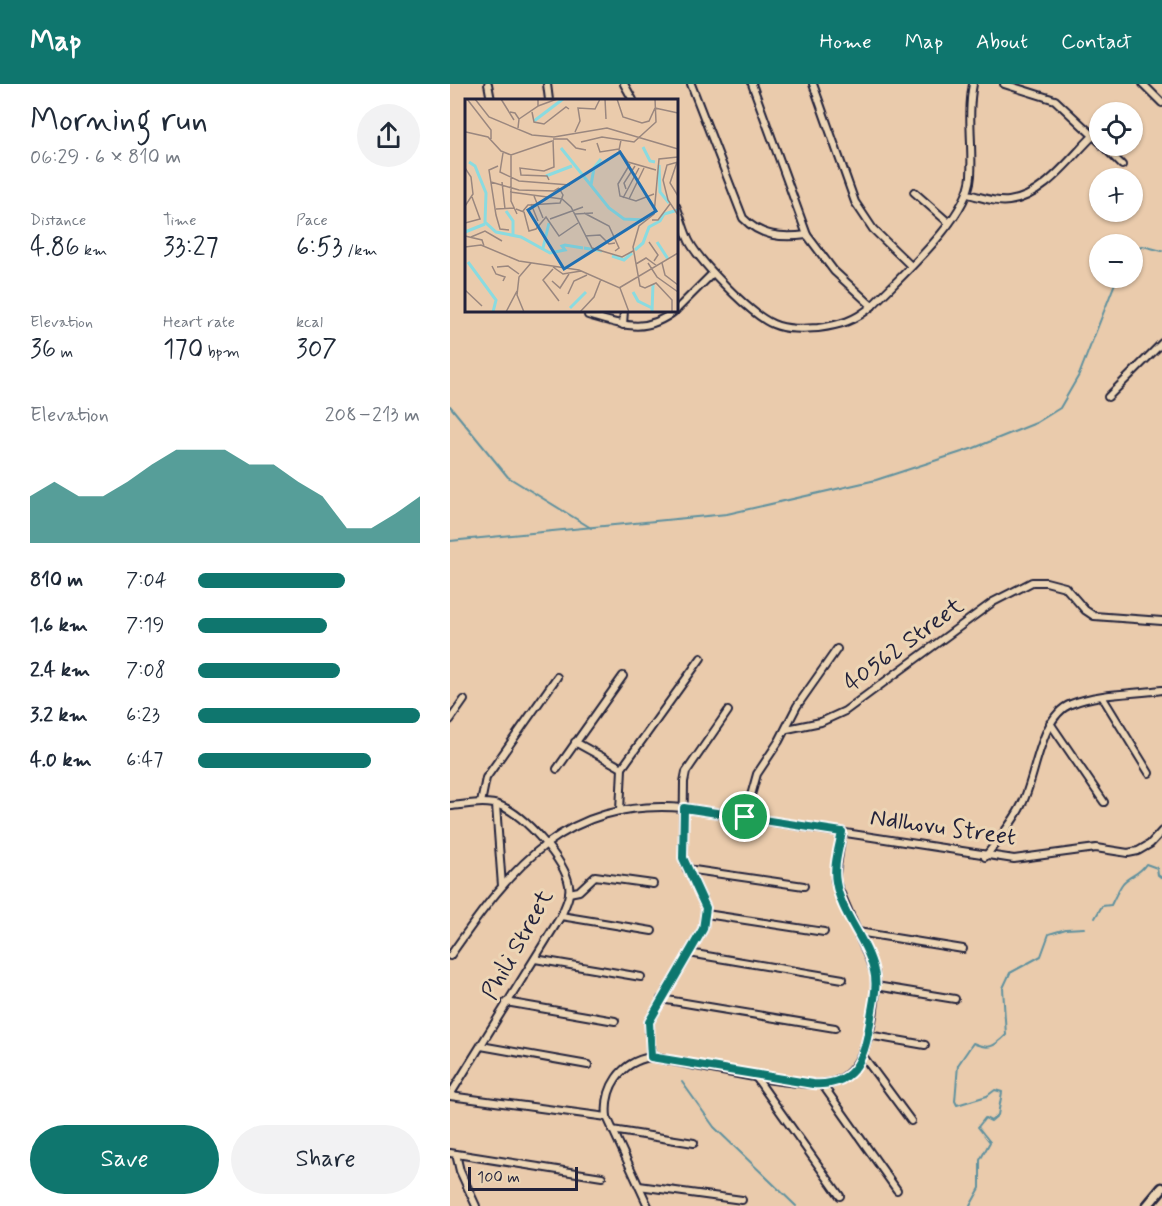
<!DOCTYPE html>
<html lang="en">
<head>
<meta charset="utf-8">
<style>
	body { margin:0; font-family:Mynerve,sans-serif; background:#f2f2f3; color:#1f2937; height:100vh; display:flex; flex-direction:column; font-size:22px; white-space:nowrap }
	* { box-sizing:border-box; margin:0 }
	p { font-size:20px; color:#747a83 }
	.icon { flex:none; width:33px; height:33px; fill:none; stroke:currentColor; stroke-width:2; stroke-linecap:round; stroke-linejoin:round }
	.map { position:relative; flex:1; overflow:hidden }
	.sheet { display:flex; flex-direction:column; background:#fff; width:450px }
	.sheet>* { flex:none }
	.buttons { position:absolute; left:639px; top:18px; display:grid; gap:12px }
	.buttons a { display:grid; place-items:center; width:54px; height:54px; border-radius:50%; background:#fff; box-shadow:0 2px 4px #0004; font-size:30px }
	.scale { position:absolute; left:18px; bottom:15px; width:110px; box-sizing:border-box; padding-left:6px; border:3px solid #22223b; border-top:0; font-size:16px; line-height:21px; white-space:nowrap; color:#22223b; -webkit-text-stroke:4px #ecd5b5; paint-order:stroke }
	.pin { position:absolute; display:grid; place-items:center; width:51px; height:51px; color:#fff; margin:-26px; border:3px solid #fff; border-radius:50%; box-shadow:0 2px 6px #0007 }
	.round { display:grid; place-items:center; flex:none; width:63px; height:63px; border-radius:32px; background:#f2f2f3 }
	.overview { display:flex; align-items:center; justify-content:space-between; height:102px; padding:0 30px }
	h1 { font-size:33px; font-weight:600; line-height:45px }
	.metrics { display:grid; grid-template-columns:repeat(3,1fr); gap:9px; height:102px; padding:6px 30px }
	.metrics div { display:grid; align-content:center }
	.metrics b { font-size:26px; font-weight:600 }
	.metrics small { font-size:16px; font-weight:400 }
	.metrics p { font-size:16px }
	.chart { height:168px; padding:12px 30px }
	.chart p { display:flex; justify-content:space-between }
	.chart svg { width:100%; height:108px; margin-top:6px; fill:#0f766e; opacity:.7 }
	.button { display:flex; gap:12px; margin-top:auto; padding:12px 30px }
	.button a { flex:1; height:69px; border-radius:36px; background:#0f766e; color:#fff; font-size:24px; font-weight:600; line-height:69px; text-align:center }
	.button a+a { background:#f2f2f3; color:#1f2937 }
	ul { padding:0 30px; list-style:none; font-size:20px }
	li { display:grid; grid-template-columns:96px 72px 1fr; align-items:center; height:45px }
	li i { height:15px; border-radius:8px; background:#0f766e }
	header { display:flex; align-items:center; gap:36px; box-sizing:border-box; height:84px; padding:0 30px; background:#0f766e; color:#fff }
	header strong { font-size:28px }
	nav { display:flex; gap:33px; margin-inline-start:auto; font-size:21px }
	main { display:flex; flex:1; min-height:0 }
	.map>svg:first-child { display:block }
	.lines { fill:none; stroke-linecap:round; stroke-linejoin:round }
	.stream { stroke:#60919e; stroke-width:2 }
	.street-casing { stroke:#22223b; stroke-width:10 }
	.secondary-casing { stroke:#22223b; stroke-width:13 }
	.street { stroke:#ecd5b5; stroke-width:6 }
	.secondary { stroke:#ecd5b5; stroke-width:8 }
	.route-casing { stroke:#fff; stroke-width:12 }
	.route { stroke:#0f766e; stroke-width:8 }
	.labels { text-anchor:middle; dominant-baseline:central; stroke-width:6; stroke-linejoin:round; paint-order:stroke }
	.street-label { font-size:24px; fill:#22223b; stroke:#ecd5b5 }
	.inset-river { fill:none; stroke:#8adbe0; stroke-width:3 }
	.inset-road { fill:none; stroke:#9a877f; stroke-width:1.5 }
	.view { fill:#1f6fb2; fill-opacity:0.15; stroke:#1f6fb2; stroke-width:3 }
	.inset-edge { fill:none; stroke:#22223b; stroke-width:3 }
</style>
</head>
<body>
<header>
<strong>Map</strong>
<nav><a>Home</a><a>Map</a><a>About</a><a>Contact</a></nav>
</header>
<main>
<section class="sheet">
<div class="overview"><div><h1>Morning run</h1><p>06:29 · 6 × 810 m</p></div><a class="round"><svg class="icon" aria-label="share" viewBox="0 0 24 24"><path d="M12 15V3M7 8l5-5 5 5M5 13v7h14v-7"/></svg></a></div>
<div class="metrics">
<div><p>Distance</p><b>4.86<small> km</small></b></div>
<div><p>Time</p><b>33:27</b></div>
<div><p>Pace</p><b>6:53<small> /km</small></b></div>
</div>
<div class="metrics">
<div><p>Elevation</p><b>36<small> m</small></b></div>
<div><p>Heart rate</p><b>170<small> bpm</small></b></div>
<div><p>kcal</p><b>307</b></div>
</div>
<div class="chart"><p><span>Elevation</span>208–213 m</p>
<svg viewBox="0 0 160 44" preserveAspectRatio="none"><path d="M0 44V25L10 19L20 25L30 25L40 19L50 12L60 6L70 6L80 6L90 12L100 12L110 19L120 25L130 38L140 38L150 32L160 25V44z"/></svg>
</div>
<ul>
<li><b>810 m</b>7:04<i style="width:66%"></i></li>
<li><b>1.6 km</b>7:19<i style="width:58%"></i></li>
<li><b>2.4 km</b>7:08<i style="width:64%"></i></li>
<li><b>3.2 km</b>6:23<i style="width:100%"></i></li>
<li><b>4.0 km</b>6:47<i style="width:78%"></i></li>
</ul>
<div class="button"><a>Save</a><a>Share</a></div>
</section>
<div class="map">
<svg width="712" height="1122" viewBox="0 0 712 1122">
	<rect width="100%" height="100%" fill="#eacbac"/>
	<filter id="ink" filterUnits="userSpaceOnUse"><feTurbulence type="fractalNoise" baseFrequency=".0167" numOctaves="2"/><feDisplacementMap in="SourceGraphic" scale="12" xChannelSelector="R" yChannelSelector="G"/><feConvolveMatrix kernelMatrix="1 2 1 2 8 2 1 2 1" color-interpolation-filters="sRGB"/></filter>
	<g filter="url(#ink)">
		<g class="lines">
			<g class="stream">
				<path d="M682 168 693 162 712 167"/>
				<path d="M0 322 58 393 141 444"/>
				<path d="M0 457 277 430 426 396 524 364 586 339 610 324 629 291 667 194"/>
				<path d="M645 834 652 822 661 821C664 815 669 804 673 799 680 791 689 791 696 780L707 784 708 791 712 794"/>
				<path d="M232 998 264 1043 346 1122"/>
				<path d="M520 1122 530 1104V1076L540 1058 528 1043 535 1034 541 1037 548 1031 552 1008 545 1006 537 1012 507 1021 505 1017 508 981 523 959C539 966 544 963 556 951L553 904 560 889 591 872 599 850 616 845 634 844"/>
			</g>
			<defs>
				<g id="street">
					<path d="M38 0 41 16"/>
					<path d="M97 0 99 16"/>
					<path d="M174 0 183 16"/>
					<path d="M241 0 293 134C311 153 332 154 357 151"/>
					<path d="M302 0 357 151 384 187 422 222"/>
					<path d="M363 0 405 118 423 145 460 181"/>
					<path d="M554 0 605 16 650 58"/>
					<path d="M693 0 712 19"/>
					<path d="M653 62 672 81"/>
					<path d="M464 108 499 139"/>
					<path d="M518 110C531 113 546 119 559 117 593 113 620 74 643 52"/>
					<path d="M226 122C231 134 234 146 239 157 250 178 301 231 323 240 337 246 353 245 368 244 390 241 405 237 422 222 451 192 518 134 521 92 523 62 517 31 523 0"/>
					<path d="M226 226 263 189"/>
					<path d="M138 231C173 241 195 251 226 226"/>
					<path d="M173 241 174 226"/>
					<path d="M658 313 712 259"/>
					<path d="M653 614 699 689"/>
					<path d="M0 636 14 616"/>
					<path d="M600 639 654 718"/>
					<path d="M337 645 371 638 395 627 543 518 582 498H596L615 503 635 526 644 532 712 537"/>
					<path d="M125 658 172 684"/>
					<path d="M107 685 173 592"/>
					<path d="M31 719 36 694 107 593"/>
					<path d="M46 721 52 802"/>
					<path d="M0 722C16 721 35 716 51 722 74 731 115 776 119 801 121 812 115 822 111 832L0 1011"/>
					<path d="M170 727 172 684 251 574"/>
					<path d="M295 733 307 690 329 657 347 622 387 565"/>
					<path d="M535 773C548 756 563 739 572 720 586 693 590 632 621 620 648 609 683 610 712 606"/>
					<path d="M237 785 354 802"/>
					<path d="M119 809 129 807 145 792 203 800"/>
					<path d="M256 830 374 848"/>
					<path d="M111 832 202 847"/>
					<path d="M408 848 513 865"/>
					<path d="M239 869 393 895"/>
					<path d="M0 872C62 783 114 714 234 724L564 775 646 764 678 769 688 767 700 760 712 747"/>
					<path d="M85 875 191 893"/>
					<path d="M426 902 505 915"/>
					<path d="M211 915 385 944"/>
					<path d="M56 918 165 937"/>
					<path d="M418 951 475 961"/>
					<path d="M31 962 138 981"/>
					<path d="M413 972 461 1037"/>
					<path d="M201 973 199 938 253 845 256 824 233 774 234 698 236 688 278 627"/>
					<path d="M305 992 390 1112"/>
					<path d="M372 1000 447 1106"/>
					<path d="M0 1012 157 1033"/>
					<path d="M162 1046 244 1059"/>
					<path d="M0 1069 152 1093"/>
					<path d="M6 1070 10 1087 26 1122"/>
					<path d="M189 1102 292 1116"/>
					<path d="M198 1122 157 1033C154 1004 170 978 201 973 235 979 357 1008 384 998 419 986 428 922 425 889L385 796 392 748"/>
				</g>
				<path id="secondary" d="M697 1122 712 1104"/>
			</defs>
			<use href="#street" class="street-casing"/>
			<use href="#secondary" class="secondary-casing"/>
			<use href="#street" class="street"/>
			<use href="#secondary" class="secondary"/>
		</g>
	</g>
	<g class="lines" filter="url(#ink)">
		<defs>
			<path id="route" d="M234 724 392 748C389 764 383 783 386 798 391 830 417 856 424 887 428 902 423 918 421 933 415 969 409 1003 363 1000L201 973 199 938 253 845 256 824 233 774Z"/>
		</defs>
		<use href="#route" class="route-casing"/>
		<use href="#route" class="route"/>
	</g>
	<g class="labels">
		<g class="street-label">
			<text transform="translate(454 561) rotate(-36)">40562 Street</text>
			<text transform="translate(493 744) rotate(8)">Ndlhovu Street</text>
			<text transform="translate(68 861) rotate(-61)">Phili Street</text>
		</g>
	</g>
	<g transform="translate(15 15)">
		<rect width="213" height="213" fill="#eacbac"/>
		<path class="inset-river" d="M69 22 98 0M178 48 185 62 190 63M96 49 144 109 159 120 180 121M4 63 10 67 21 94 20 123 31 133 56 138 85 154 100 151 97 147 100 146 118 149M194 66 195 93 204 104M81 77 107 67M126 86 129 69 136 60M41 112 48 122V135M0 133 20 125M192 143 203 160M78 149 84 124M119 149 137 152M170 151 178 144 184 128 195 122 199 115 213 111M147 157 159 161 167 154M3 163 31 201 28 213M168 193 173 202 187 209M105 209 121 193M187 213 188 185"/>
		<path class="inset-road" d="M2 0 26 31V40M10 0 24 18 67 36 89 38 142 29 213 50M36 0 49 21M140 0 141 20M152 0 158 18 177 24 184 22 190 9M73 7 92 0M190 9 213 14M45 13 50 14 54 20 53 29M67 13 69 23 79 25 101 8 104 10M54 20 73 7V0M1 33 23 38 36 52 46 56 87 42M110 33 115 22 113 9 130 10 135 0M88 40H102L111 49 121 51M156 41 154 51 163 63 191 71M116 43 137 38 169 43 191 23 190 0M132 44 135 53 154 50M38 54 35 73 54 82 105 86M46 56V102L52 115M212 63 205 84 213 97M213 63 202 66 198 81 203 101 213 116M165 65 153 85 155 97 171 102 189 95M33 67 24 71 31 116 35 130 44 131M0 69 6 78 8 95 0 107M84 81 82 77 56 76 55 69 79 72 89 68 88 41M26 83 54 91 89 92 94 89M37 83 40 110M161 90 159 84 170 67M45 93 97 100 106 108 127 149 157 158 168 152M69 97 78 119M158 99 174 69M164 100 179 69M66 105 73 122M31 110 49 109M51 110 59 113 64 132 71 130 81 118 94 137 113 124M58 112 63 106 95 104 98 96 94 89M119 114 144 127 154 149 150 152M110 115 128 114M85 120 118 108M187 121H193L205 105M0 124 15 120 7 98M0 137 17 141 19 147M120 137 135 136 144 145 150 144M6 138 20 132 37 142M184 143 193 156 189 162M0 148 16 146 54 162 114 171 155 189 164 213M183 164 192 178 213 193M197 164 200 176 213 186M171 165 181 159 192 167M27 167 31 175 40 178 38 182M32 168 43 167 54 175M88 168 98 175 116 172M88 170 78 181 94 202M87 182 95 189 104 175M154 189 213 154M0 191 17 207M103 195 109 182 122 176M41 213 52 192M59 213 52 196 54 178 66 164M115 213 129 198 136 180M207 213V201L191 184 180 189 175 187 168 148 174 127 189 115 194 60 213 58"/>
		<path class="view" d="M155 53 191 112 99 170 63 111Z"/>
		<rect width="213" height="213" class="inset-edge"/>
	</g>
</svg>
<div class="buttons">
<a><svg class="icon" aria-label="locate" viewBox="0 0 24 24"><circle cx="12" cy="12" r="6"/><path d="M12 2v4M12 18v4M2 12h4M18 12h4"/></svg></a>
<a>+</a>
<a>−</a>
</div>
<div class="scale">100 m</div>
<div class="pin" style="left:295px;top:733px;background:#1e9e55"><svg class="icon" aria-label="arrive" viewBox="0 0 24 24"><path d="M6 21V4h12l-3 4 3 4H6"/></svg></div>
</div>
</main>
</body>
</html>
